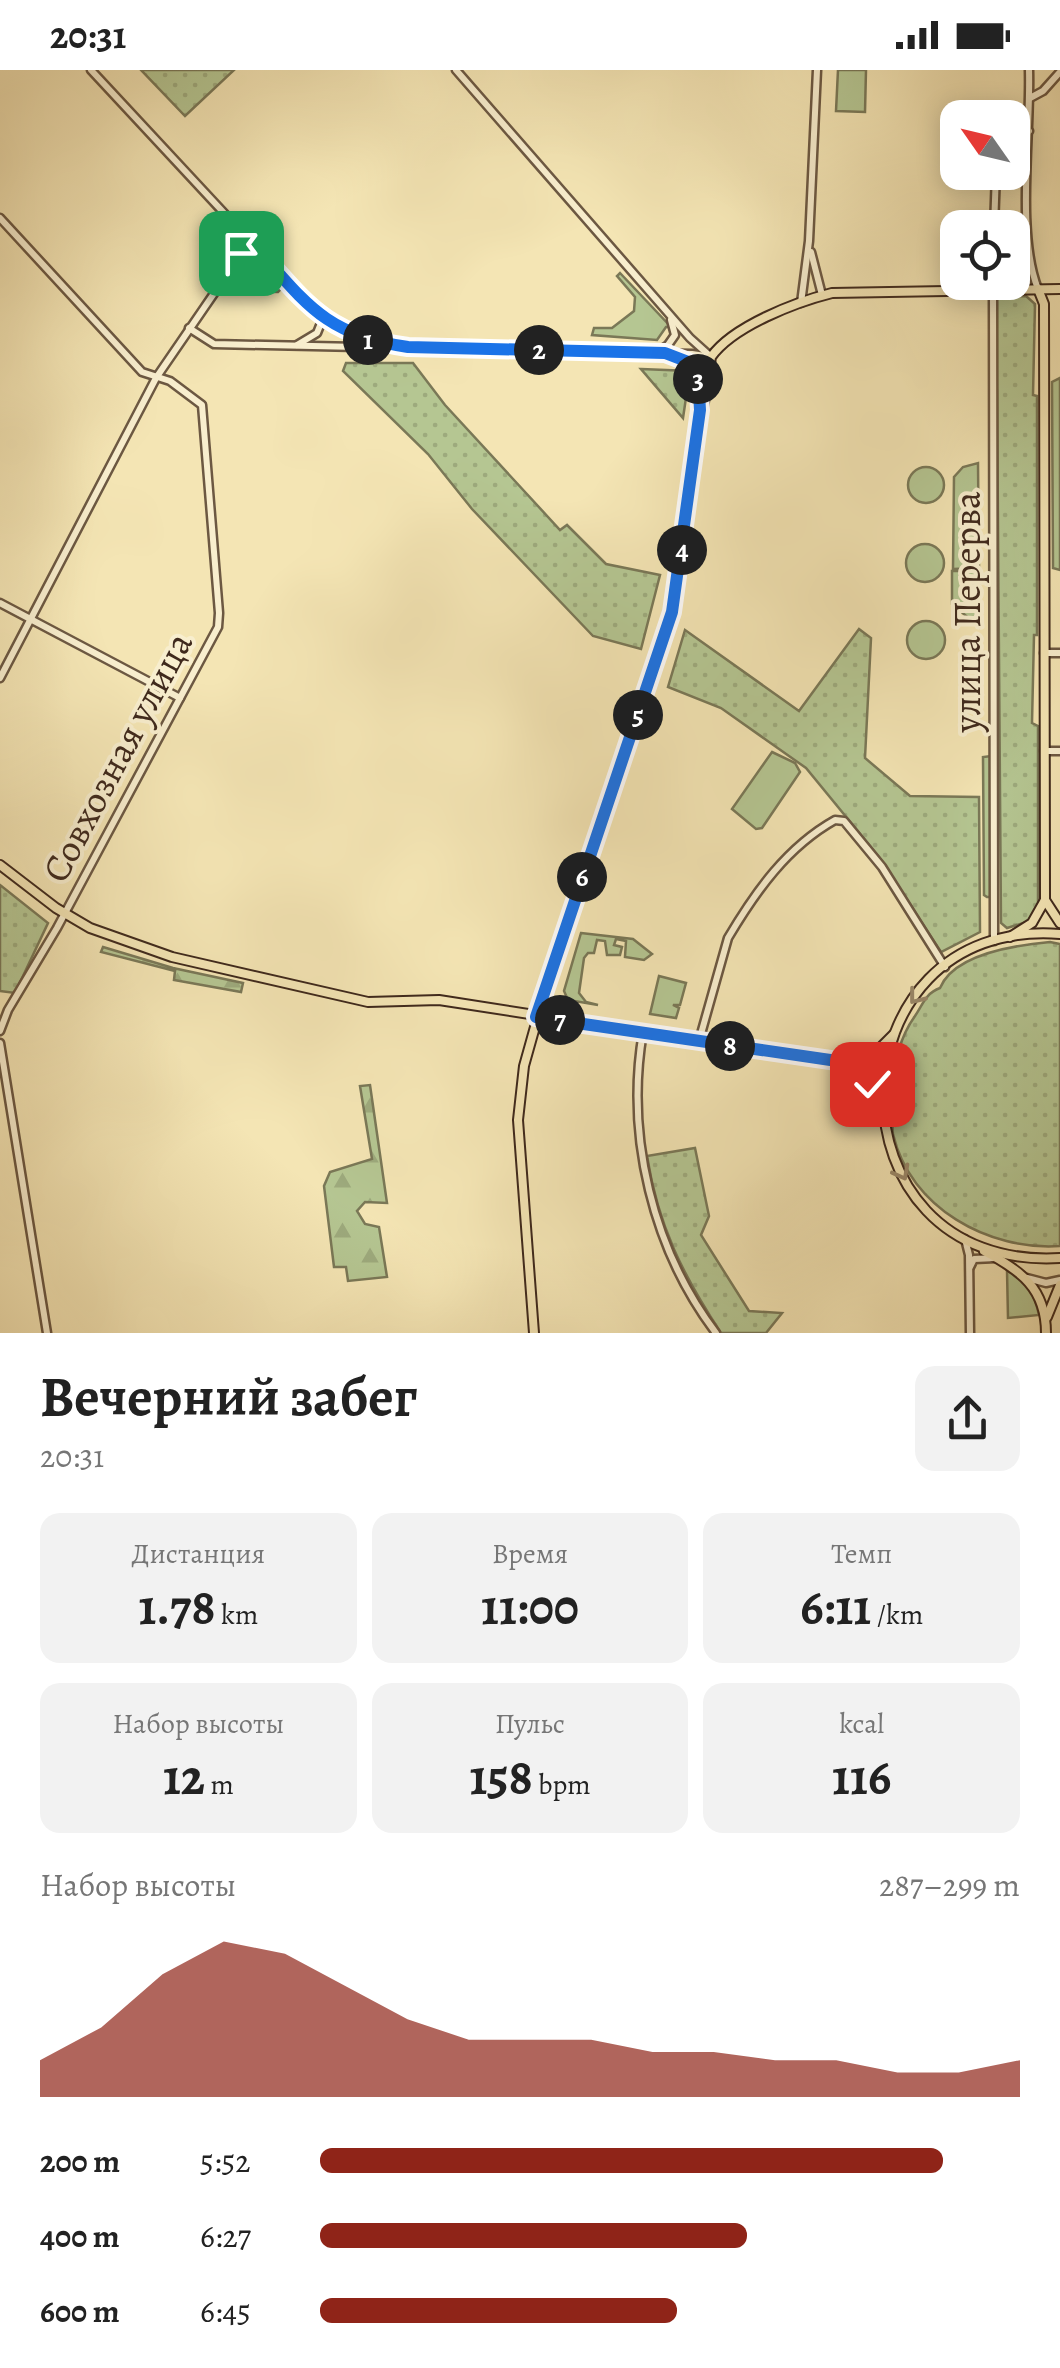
<!DOCTYPE html>
<html lang="ru">
<head>
<meta charset="utf-8">
<style>
	body { margin:0; font-family:Alegreya,serif; background:#f2f2f2; color:#222; height:100vh; display:flex; flex-direction:column; font-size:38px; white-space:nowrap }
	* { box-sizing:border-box; margin:0 }
	p { font-size:32px; color:#767676 }
	.icon { flex:none; width:55px; height:55px; fill:none; stroke:currentColor; stroke-width:2; stroke-linecap:round; stroke-linejoin:round }
	.map { position:relative; height:1263px; overflow:hidden }
	.drawer { display:flex; flex-direction:column; background:#fff; flex:1 }
	.drawer>* { flex:none }
	.needle { width:65px; rotate:304deg }
	.tools { position:absolute; left:940px; top:30px; display:grid; gap:20px }
	.tools a { display:grid; place-items:center; width:90px; height:90px; border-radius:20px; background:#fff; box-shadow:0 5px 25px #0003; font-size:50px }
	.pin { position:absolute; display:grid; place-items:center; width:85px; height:85px; color:#fff; margin:-42px; border-radius:20px; box-shadow:0 5px 15px #0006 }
	.km { position:absolute; width:50px; height:50px; margin:-25px; border-radius:50%; background:#222; color:#fff; font-size:28px; line-height:50px; text-align:center }
	.round { display:grid; place-items:center; flex:none; width:105px; height:105px; border-radius:20px; background:#f2f2f2 }
	.summary { display:flex; align-items:center; justify-content:space-between; height:170px; padding:0 40px }
	h1 { font-size:55px; font-weight:700; line-height:75px }
	.metrics { display:grid; grid-template-columns:repeat(3,1fr); gap:15px; height:170px; padding:10px 40px }
	.metrics div { display:grid; align-content:center; border-radius:20px; background:#f2f2f2; text-align:center }
	.metrics b { font-size:50px; font-weight:700 }
	.metrics small { font-size:28px; font-weight:400 }
	.metrics p { font-size:28px }
	.chart { height:280px; padding:20px 40px }
	.chart p { display:flex; justify-content:space-between }
	.chart svg { width:100%; height:180px; margin-top:10px; fill:#8f2418; opacity:.7 }
	ul { padding:0 40px; list-style:none; font-size:32px }
	li { display:grid; grid-template-columns:160px 120px 1fr; align-items:center; height:75px }
	li i { height:25px; border-radius:12px; background:#8f2418 }
	.status { display:flex; justify-content:space-between; align-items:center; height:70px; padding:0 50px; background:#fff; direction:ltr }
	.status svg { height:28px; fill:currentColor }
	.map>svg:first-child { display:block }
	.grass { fill:#b5c692; stroke:#7a7857; stroke-width:2.5 }
	.forest { fill:url(#forest-firs); stroke:#7a7857; stroke-width:2.5 }
	.park { fill:url(#park-dots); stroke:#7a7857; stroke-width:2.5 }
	.lines { fill:none; stroke-linecap:round; stroke-linejoin:round }
	.minor-casing { stroke:#6c5842; stroke-width:11 }
	.major-casing { stroke:#3f291c; stroke-width:12 }
	.minor { stroke:#f8eece; stroke-width:6 }
	.major { stroke:#f4e5b4; stroke-width:8 }
	.oneway { stroke:#9a8768 }
	.route-casing { stroke:#fff; stroke-width:20 }
	.route { stroke:#1a73e8; stroke-width:12 }
	.labels { text-anchor:middle; dominant-baseline:central; stroke-width:8; stroke-linejoin:round; paint-order:stroke }
	.street-label { font-size:38px; fill:#3f291c; stroke:#f8eece }
</style>
</head>
<body>
<div class="status"><b>20:31</b><svg viewBox="0 0 49 12"><path d="M0 12V9h3v3zM5 12V6h3v6zM10 12V3h3v9zM15 12V0h3v12zM26 1h20v11H26zM47 4h2v5h-2z"/></svg></div>
<div class="map">
<svg width="1060" height="1263" viewBox="0 0 1060 1263">
	<defs>
		<pattern id="forest-firs" width="22" height="20" patternUnits="userSpaceOnUse" patternTransform="scale(2.5)"><rect width="22" height="20" fill="#b5c692"/><path d="M5 1l3.5 6h-7zM16 11l3.5 6h-7z" fill="#9daa7d"/></pattern>
		<pattern id="park-dots" width="8" height="8" patternUnits="userSpaceOnUse" patternTransform="scale(2.5)"><rect width="8" height="8" fill="#b5c692"/><path d="M2 2h.1M6 6h.1" fill="none" stroke="#9daa7d" stroke-width="1.8" stroke-linecap="round"/></pattern>
	</defs>
	<rect width="100%" height="100%" fill="#f4e5b4"/>
	<filter id="stains"><feTurbulence type="fractalNoise" baseFrequency=".002" numOctaves="4"/><feColorMatrix values="0 0 0 0 .2 0 0 0 0 .09 0 0 0 0 .02 0 0 0 .5 -.17"/></filter>
	<radialGradient id="worn" r=".72"><stop offset=".6" stop-color="#630" stop-opacity="0"/><stop offset="1" stop-color="#630" stop-opacity=".3"/></radialGradient>
	<g class="grass">
		<path d="M838 0H866L865 42 836 41Z"/>
		<path d="M247 186 258 190 283 217 278 222 224 221Z"/>
		<path d="M620 203 671 257H666L657 270 592 265 594 258H612L634 241 635 227 617 206Z"/>
		<path d="M1060 308V500L1053 498 1052 312Z"/>
		<path d="M978 393 979 498 953 499 954 407 963 397Z"/>
		<circle cx="926" cy="415" r="18"/>
		<circle cx="925" cy="493" r="19"/>
		<path d="M952 501H979V557L952 534Z"/>
		<circle cx="926" cy="570" r="19"/>
		<path d="M772 682 795 693 800 702 762 758 756 759 732 739Z"/>
		<path d="M992 686V827H987L984 825 983 687Z"/>
		<path d="M581 863 633 869 652 884 644 890 625 887 626 871 616 869 614 875 622 877 620 885H607L605 871 597 870 594 883H588L584 888 579 923 586 932 598 935 568 930 564 921Z"/>
		<path d="M659 906 686 913 680 935H673L679 938 676 948 650 944Z"/>
		<path d="M1007 1201C1026 1207 1035 1226 1039 1245L1008 1248Z"/>
	</g>
	<g class="forest">
		<path d="M103 877 173 898 243 913 241 922 174 910 175 901 101 882Z"/>
		<path d="M370 1015 387 1133 365 1132 357 1141 365 1154 379 1157 387 1207 348 1211 346 1197H334L324 1116 330 1102 372 1089 360 1016Z"/>
	</g>
	<g class="park">
		<path d="M141 0H234L185 46Z"/>
		<path d="M1026 226 1035 234 1033 325 1037 326V565H1034L1032 653 1038 656V835L1030 851 1007 858 1001 853 997 322 993 231 996 227Z"/>
		<path d="M346 293H413L445 335 560 460 567 455 606 494 660 505 641 579 593 566 472 439 428 384 343 301Z"/>
		<path d="M641 299 690 301 683 348Z"/>
		<path d="M859 559 871 568 865 688 910 726 979 727 980 862 941 882 879 787 806 698 721 638 668 617 685 560 799 641Z"/>
		<path d="M0 815 48 853 15 923 0 921Z"/>
		<path d="M1050 872 1060 874V1176C989 1181 910 1138 893 1064 891 1052 895 1046 894 1035 892 1004 897 971 915 946 923 934 926 923 940 918 954 884 1017 875 1050 872Z"/>
		<path d="M695 1078 709 1146 701 1165 749 1241 782 1243 766 1263H721C683 1205 658 1156 647 1086Z"/>
	</g>
	<g class="lines">
		<defs>
			<g id="minor">
				<path d="M91 0 316 242 357 267 386 274"/>
				<path d="M456 0 690 268 710 286"/>
				<path d="M1029 0C1031 62 1016 164 1038 219"/>
				<path d="M1030 28 1043 21 1060 2"/>
				<path d="M1012 68 1029 61"/>
				<path d="M0 148 142 302 170 311 202 335 219 543 218 557 57 858 8 940 0 961"/>
				<path d="M994 158 996 102"/>
				<path d="M811 182 822 225"/>
				<path d="M993 212 994 871"/>
				<path d="M801 233 809 171 817 0"/>
				<path d="M189 258 214 274 692 284 711 287"/>
				<path d="M297 275 317 263 323 248"/>
				<path d="M656 283 668 275 675 265 671 250"/>
				<path d="M676 286C700 294 699 313 700 337"/>
				<path d="M0 533 180 628"/>
				<path d="M1044 583H1060"/>
				<path d="M0 608 156 308 250 171"/>
				<path d="M1044 681H1060"/>
				<path d="M643 962C625 1066 653 1180 716 1263"/>
				<path d="M699 971 728 868C756 821 787 777 835 750L844 751 882 797 945 897"/>
				<path d="M0 973 47 1263"/>
				<path d="M965 1169 969 1185 970 1263"/>
				<path d="M970 1197 974 1189 996 1188"/>
				<path d="M1027 1208 1046 1213 1060 1210"/>
			</g>
			<g id="major">
				<path d="M0 795 56 838 90 858 172 887 368 932 439 930 844 993 872 986 894 964"/>
				<path d="M1045 830 1060 853"/>
				<path d="M1060 864C828 846 821 1202 1060 1188"/>
				<path d="M1010 867 1032 853 1045 830 1044 234 1038 219"/>
				<path d="M848 994 867 1006 879 1027"/>
				<path d="M984 1181C1020 1200 1046 1218 1046 1263"/>
				<path d="M1047 1247 1060 1215"/>
				<path d="M534 1263 518 1050 524 996 556 882 672 541 711 287C733 256 796 232 832 223L1060 219"/>
			</g>
		</defs>
		<use href="#minor" class="minor-casing"/>
		<use href="#major" class="major-casing"/>
		<use href="#minor" class="minor"/>
		<use href="#major" class="major"/>
	</g>
	<defs><path id="oneway-chevron" d="M-2-3.5L2.5 0L-2 3.5" fill="none" stroke-width="1.6" stroke-linecap="round" stroke-linejoin="round" transform="scale(2.5)"/></defs>
	<g class="oneway">
		<use href="#oneway-chevron" transform="translate(916 927) rotate(128)"/>
		<use href="#oneway-chevron" transform="translate(902 1103) rotate(62)"/>
	</g>
	<g class="lines">
		<defs>
			<path id="route" d="M241 183 250 171C304 230 322 265 408 277L665 283 691 293 698 306 700 340 672 542 536 947 844 992 863 1002 872 1014"/>
		</defs>
		<use href="#route" class="route-casing"/>
		<use href="#route" class="route"/>
	</g>
	<g class="labels">
		<g class="street-label">
			<text transform="translate(967 542) rotate(-90)">улица Перерва</text>
			<text transform="translate(117 687) rotate(-62)">Совхозная улица</text>
		</g>
	</g>
	<rect width="100%" height="100%" filter="url(#stains)"/>
	<rect width="100%" height="100%" fill="url(#worn)"/>
</svg>
<div class="tools">
<a><svg class="needle" viewBox="-14 -14 28 28"><path d="M0-13l5 13h-10z" fill="#e53935"/><path d="M0 13l5-13h-10z" fill="#767676"/></svg></a>
<a><svg class="icon" aria-label="locate" viewBox="0 0 24 24"><circle cx="12" cy="12" r="6"/><path d="M12 2v4M12 18v4M2 12h4M18 12h4"/></svg></a>
</div>
<div class="pin" style="left:241px;top:183px;background:#1e9e55"><svg class="icon" aria-label="arrive" viewBox="0 0 24 24"><path d="M6 21V4h12l-3 4 3 4H6"/></svg></div>
<div class="pin" style="left:872px;top:1014px;background:#d93025"><svg class="icon" aria-label="check" viewBox="0 0 24 24"><path d="M5 12l5 5 9-10"/></svg></div>
<b class="km" style="left:368px;top:270px">1</b>
<b class="km" style="left:539px;top:280px">2</b>
<b class="km" style="left:698px;top:309px">3</b>
<b class="km" style="left:682px;top:480px">4</b>
<b class="km" style="left:638px;top:645px">5</b>
<b class="km" style="left:582px;top:807px">6</b>
<b class="km" style="left:560px;top:950px">7</b>
<b class="km" style="left:730px;top:976px">8</b>
</div>
<section class="drawer">
<div class="summary"><div><h1>Вечерний забег</h1><p>20:31</p></div><a class="round"><svg class="icon" aria-label="share" viewBox="0 0 24 24"><path d="M12 15V3M7 8l5-5 5 5M5 13v7h14v-7"/></svg></a></div>
<div class="metrics">
<div><p>Дистанция</p><b>1.78<small> km</small></b></div>
<div><p>Время</p><b>11:00</b></div>
<div><p>Темп</p><b>6:11<small> /km</small></b></div>
</div>
<div class="metrics">
<div><p>Набор высоты</p><b>12<small> m</small></b></div>
<div><p>Пульс</p><b>158<small> bpm</small></b></div>
<div><p>kcal</p><b>116</b></div>
</div>
<div class="chart"><p><span>Набор высоты</span>287–299 m</p>
<svg viewBox="0 0 160 44" preserveAspectRatio="none"><path d="M0 44V35L10 27L20 14L30 6L40 9L50 17L60 25L70 30L80 30L90 30L100 33L110 33L120 35L130 35L140 38L150 38L160 35V44z"/></svg>
</div>
<ul>
<li><b>200 m</b>5:52<i style="width:89%"></i></li>
<li><b>400 m</b>6:27<i style="width:61%"></i></li>
<li><b>600 m</b>6:45<i style="width:51%"></i></li>
</ul>
</section>
</body>
</html>
